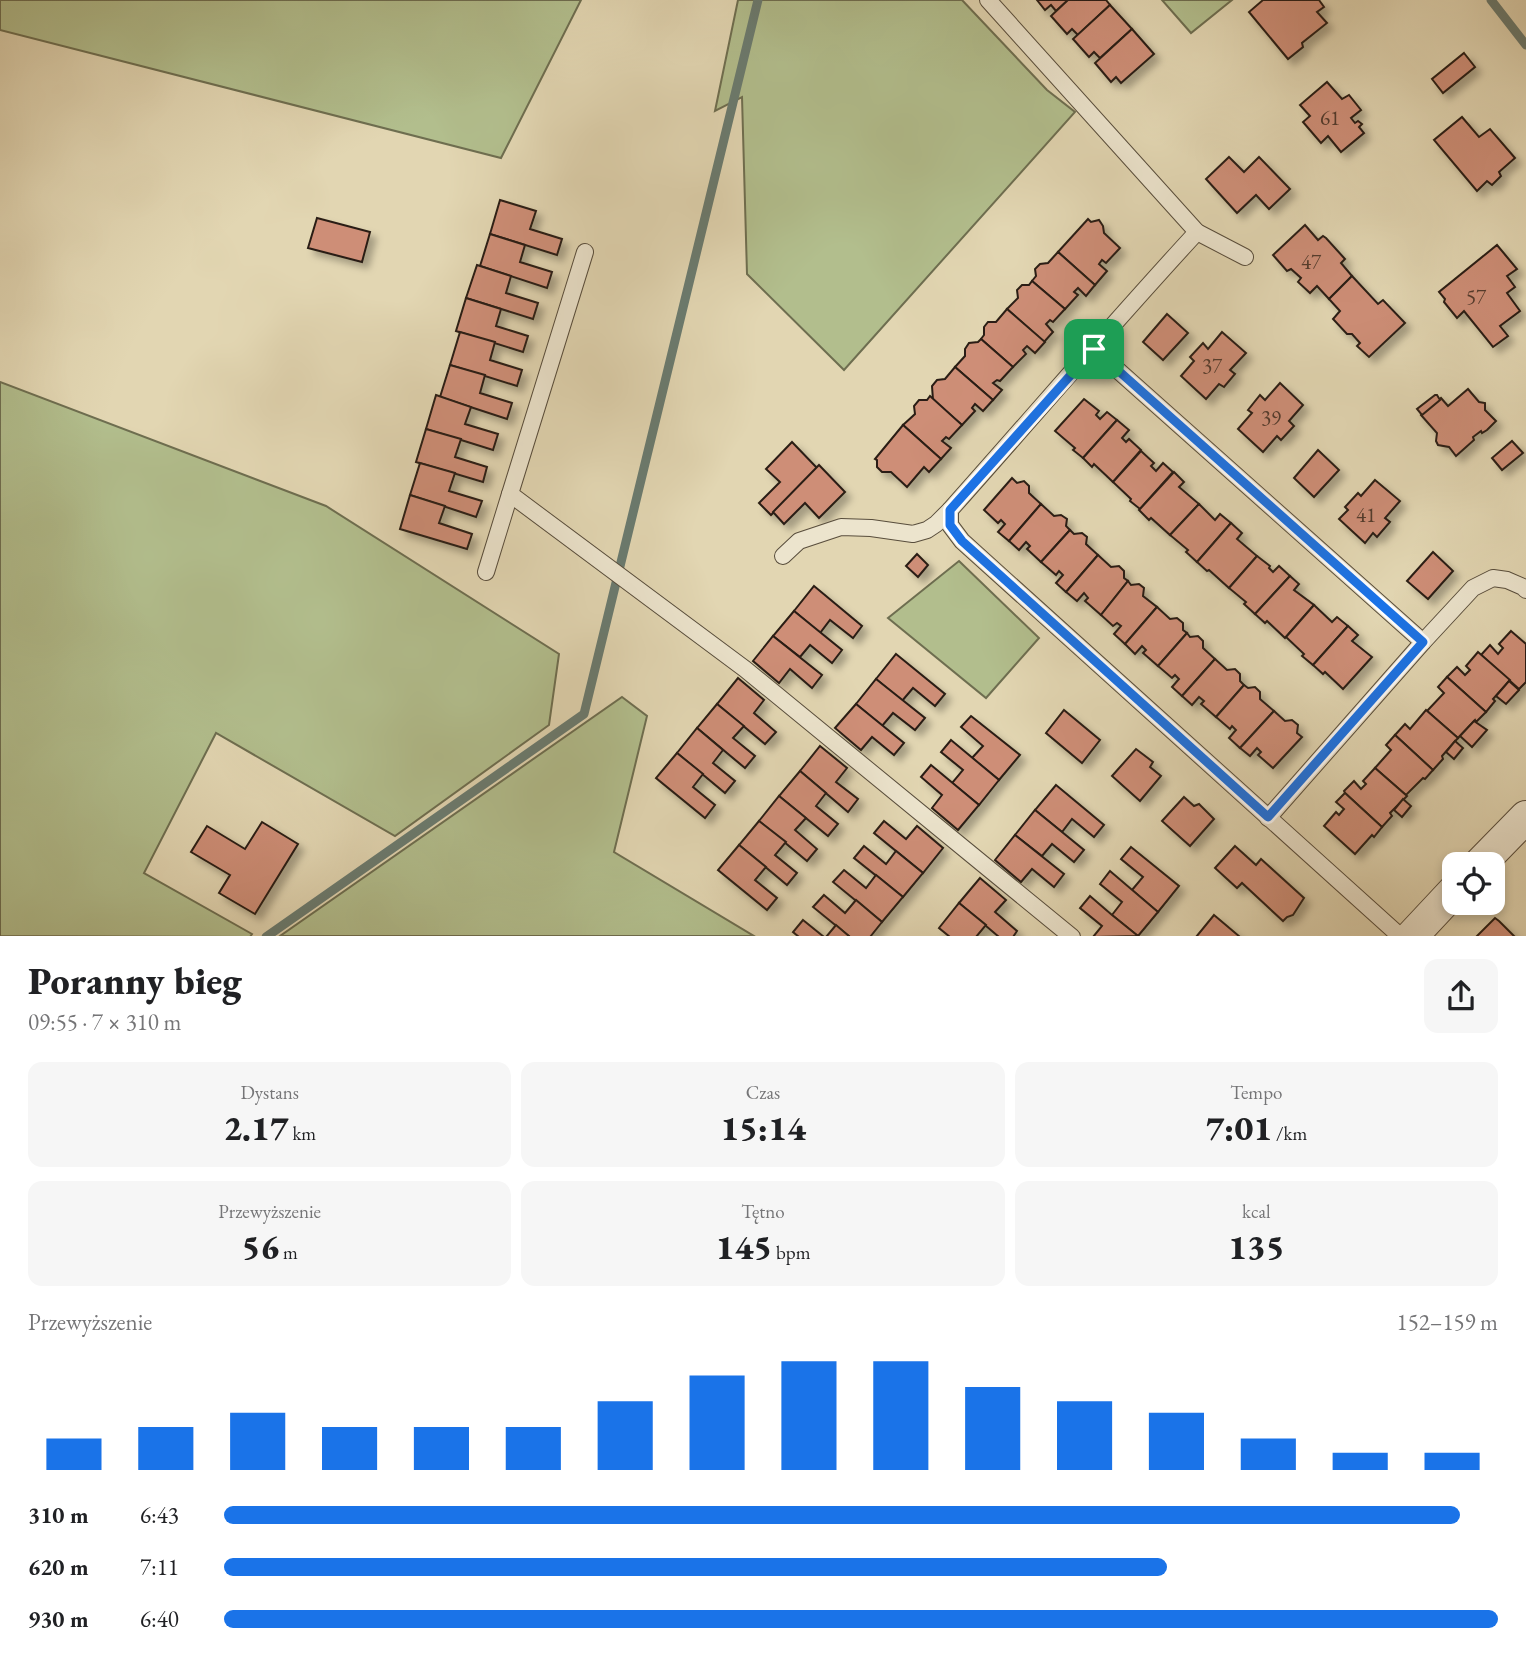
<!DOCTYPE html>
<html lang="pl">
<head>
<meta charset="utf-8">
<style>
	body { margin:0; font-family:"EB Garamond",serif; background:#f6f6f6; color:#202124; height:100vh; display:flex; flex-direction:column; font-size:26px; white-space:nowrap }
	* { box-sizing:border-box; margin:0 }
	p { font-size:23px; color:#757577 }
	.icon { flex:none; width:38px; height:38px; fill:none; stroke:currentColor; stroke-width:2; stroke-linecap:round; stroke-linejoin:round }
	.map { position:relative; height:936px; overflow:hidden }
	.side { display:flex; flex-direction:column; background:#fff; flex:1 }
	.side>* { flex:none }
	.controls { position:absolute; left:1442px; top:852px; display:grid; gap:14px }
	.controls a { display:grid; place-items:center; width:63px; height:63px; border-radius:14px; background:#fff; box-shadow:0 4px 10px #0003; font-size:35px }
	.pin { position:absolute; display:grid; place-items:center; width:60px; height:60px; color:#fff; margin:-30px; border-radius:14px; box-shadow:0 4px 10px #0006 }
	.round { display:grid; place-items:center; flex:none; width:74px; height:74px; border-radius:14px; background:#f6f6f6 }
	.head { display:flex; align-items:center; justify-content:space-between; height:119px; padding:0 28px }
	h1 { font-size:38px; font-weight:800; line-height:52px }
	.figures { display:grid; grid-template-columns:repeat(3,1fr); gap:10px; height:119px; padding:7px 28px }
	.figures div { display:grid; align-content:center; border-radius:14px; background:#f6f6f6; text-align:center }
	.figures b { font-size:35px; font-weight:800 }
	.figures small { font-size:19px; font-weight:400 }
	.figures p { font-size:19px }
	.chart { height:196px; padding:14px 28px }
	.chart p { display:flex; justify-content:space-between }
	.chart svg { width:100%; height:126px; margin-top:7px; stroke:#1a73e8; stroke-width:6 }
	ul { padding:0 28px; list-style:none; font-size:23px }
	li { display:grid; grid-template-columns:112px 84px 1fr; align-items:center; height:52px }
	li i { height:18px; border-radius:9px; background:#1a73e8 }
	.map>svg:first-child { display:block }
	.green { fill:#b2be8d; stroke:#6e6e50; stroke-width:2 }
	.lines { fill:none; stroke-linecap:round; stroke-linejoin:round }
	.stream { stroke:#6a7b70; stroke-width:9 }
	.building { fill:#ce8e77; stroke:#2a1f14; stroke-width:2; filter:url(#shadow) }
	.service-casing { stroke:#584d3c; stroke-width:18 }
	.minor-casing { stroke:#584d3c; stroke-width:34 }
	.service { stroke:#ece4cd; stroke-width:16 }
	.minor { stroke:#ece4cd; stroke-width:32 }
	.route-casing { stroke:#fff; stroke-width:14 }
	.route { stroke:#1a73e8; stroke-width:9 }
	.labels { text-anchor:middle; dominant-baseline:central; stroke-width:5; stroke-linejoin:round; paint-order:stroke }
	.number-label { font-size:21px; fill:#533b2d }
</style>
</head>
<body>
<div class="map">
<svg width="1526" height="937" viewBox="0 0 1526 937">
	<defs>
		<filter id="shadow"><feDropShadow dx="6" dy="6" stdDeviation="3.5" flood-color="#0004"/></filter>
	</defs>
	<rect width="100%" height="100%" fill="#e2d6b2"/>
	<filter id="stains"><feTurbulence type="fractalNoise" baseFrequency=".00286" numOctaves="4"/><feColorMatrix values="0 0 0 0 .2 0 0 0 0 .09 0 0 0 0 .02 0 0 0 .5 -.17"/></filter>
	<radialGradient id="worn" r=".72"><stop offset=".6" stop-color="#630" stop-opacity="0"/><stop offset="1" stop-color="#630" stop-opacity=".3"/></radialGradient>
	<g class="green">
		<path d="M0 0H581L501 158 0 30Z"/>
		<path d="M738 0H962L1047 90 1075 112 844 370 747 274 742 97 715 111Z"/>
		<path d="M1162 0H1232L1191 33Z"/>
		<path d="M0 382 326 506 559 654 549 725 395 836 216 733 144 873 252 934 250 937 0 936Z"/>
		<path d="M959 561 1039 638 986 698 888 618Z"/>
		<path d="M622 697 647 716 614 852 754 936H280Z"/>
	</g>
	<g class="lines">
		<g class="stream">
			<path d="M1491 0 1526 45"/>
			<path d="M266 937 584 714 758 0"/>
		</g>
	</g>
	<g class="building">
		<path d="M1037 0H1068L1056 11 1051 5 1045 10Z"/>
		<path d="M1068 0H1106L1110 5 1078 35 1072 29 1067 34 1051 16Z"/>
		<path d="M1263 0H1319L1324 7 1317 12 1327 23 1302 43 1303 47 1288 59 1249 12Z"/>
		<path d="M1110 5 1132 29 1100 58 1094 52 1089 57 1073 39Z"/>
		<path d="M1132 29 1154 54 1121 83 1116 77 1111 82 1095 63Z"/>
		<path d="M1464 53 1475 67 1443 93 1432 79Z"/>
		<path d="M1327 82 1342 99 1349 95 1361 110 1351 118 1355 123 1358 121 1362 124 1359 127 1364 133 1341 152 1328 136 1321 143 1303 122 1310 116 1300 105Z"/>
		<path d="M1462 117 1479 137 1490 129 1515 158 1499 172 1501 176 1492 185 1487 181 1477 191 1434 140Z"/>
		<path d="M1229 157 1244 172 1259 157 1290 189 1269 209 1256 195 1237 213 1206 179Z"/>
		<path d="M500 200 536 211 530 229 562 239 557 255 490 234Z"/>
		<path d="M317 218 370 232 362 262 308 248Z"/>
		<path d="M1088 219 1091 222 1099 220 1103 226 1104 233 1120 248 1106 263 1102 260 1099 264 1107 271 1095 285 1058 252Z"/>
		<path d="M1305 225 1318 240 1323 236 1326 238 1345 259 1341 263 1352 276 1329 299 1317 286 1310 293 1298 282 1301 278 1291 269 1287 271 1273 255Z"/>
		<path d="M490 234 525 245 520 262 552 272 547 288 480 266Z"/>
		<path d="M1497 245 1517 269 1507 276 1515 287 1507 293 1520 311 1500 326 1508 336 1493 347 1464 311 1457 318 1444 302 1445 299 1439 292Z"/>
		<path d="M1058 252 1095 285 1086 296 1078 288 1074 292 1078 295 1065 309 1032 281 1036 276 1035 269 1040 264 1048 263Z"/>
		<path d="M477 265 511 276 506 293 538 303 533 319 466 298Z"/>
		<path d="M1352 276 1378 304 1383 300 1405 323 1369 357 1357 346 1360 343 1352 334H1347L1333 319 1340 311 1329 299Z"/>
		<path d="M1032 281 1065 309 1053 322 1050 320 1046 324 1053 332 1044 342 1007 309 1018 298 1017 290 1022 285H1029Z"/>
		<path d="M466 298 501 309 496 326 528 336 523 352 456 331Z"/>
		<path d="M1007 309 1045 342 1035 353 1027 346 1023 350 1026 354 1013 367 981 339 984 335V327L988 322H996Z"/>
		<path d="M1167 314 1188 333 1163 360 1143 342Z"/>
		<path d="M460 332 495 342 490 360 522 370 517 386 450 365Z"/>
		<path d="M1222 332 1246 353 1230 370 1235 374 1224 387 1219 384 1206 399 1181 376 1194 361 1190 357 1203 343 1208 349Z"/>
		<path d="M981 339 1013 367 1000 381 997 380 993 383 1002 390 993 400 955 367 965 356V349L969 343 978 342Z"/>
		<path d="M450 365 485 375 480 393 512 403 507 419 440 397Z"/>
		<path d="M955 367 993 400 983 411 975 404 972 408 975 411 962 425 933 400 932 386 937 380 945 379Z"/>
		<path d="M1280 383 1303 405 1289 421 1294 426 1281 440 1277 436 1263 452 1238 429 1252 413 1248 410 1260 395 1265 400Z"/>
		<path d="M1468 389 1479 402 1485 403V410L1496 421 1487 430 1482 433 1481 431 1473 437 1474 440 1456 456 1449 447 1438 445 1436 441 1437 433 1421 415 1441 398 1448 406Z"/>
		<path d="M436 395 471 407 465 424 498 434 493 450 426 429Z"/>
		<path d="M1435 395H1437L1440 400 1422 415 1417 409Z"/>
		<path d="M930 396 962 425 949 439 946 437 942 441 951 448 941 459 903 425 915 414 914 406 919 400H927Z"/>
		<path d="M1084 399 1099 411 1096 415 1100 419 1107 412 1117 420 1083 458 1073 450 1075 448 1055 431Z"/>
		<path d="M1117 420 1129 430 1122 438 1126 442 1129 439 1141 450 1113 482 1094 464 1092 467 1083 458Z"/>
		<path d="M903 425 941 459 929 472 924 467 907 487 891 472H882L877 467V460L875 459Z"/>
		<path d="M426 429 461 439 455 457 487 467 483 482 416 462Z"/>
		<path d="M1512 441 1523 453 1502 470 1492 458Z"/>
		<path d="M792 442 818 469 771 515 759 503 780 482 766 469Z"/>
		<path d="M1318 450 1339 470 1314 497 1294 478Z"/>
		<path d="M1141 451 1154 463 1151 466 1156 471 1163 463 1173 472 1140 509 1130 501 1131 499 1113 482Z"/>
		<path d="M420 463 455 473 449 491 482 501 476 517 410 495Z"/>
		<path d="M819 465 845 492 819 518 805 503 784 524 773 512Z"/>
		<path d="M1174 472 1184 482 1179 487 1199 504 1170 535 1151 518 1149 520 1139 510Z"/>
		<path d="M1012 478 1017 483 1024 481 1029 486V493L1041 504 1009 541 998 532 1005 524 1001 520 998 523 984 510Z"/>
		<path d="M1375 480 1400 501 1385 518 1390 522 1377 537 1373 533 1365 543 1339 519 1348 510 1345 507 1358 493 1361 496Z"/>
		<path d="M410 495 445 506 439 523 472 534 467 549 400 529Z"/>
		<path d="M1041 504 1054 516 1061 515 1067 519 1066 526 1070 530 1041 562 1027 549 1030 546 1026 542 1019 550 1009 541Z"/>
		<path d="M1199 504 1215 520 1220 514 1231 523 1197 562 1186 552 1188 550 1170 535Z"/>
		<path d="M1231 523 1242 533 1237 539 1257 556 1229 588 1209 570 1207 571 1197 562Z"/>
		<path d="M1070 530 1074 534 1082 533 1087 537 1086 544 1098 555 1066 592 1056 583 1063 575 1059 571 1056 575 1041 562Z"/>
		<path d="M1433 552 1453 571 1428 599 1407 581Z"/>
		<path d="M917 554 928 565 918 577 906 566Z"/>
		<path d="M1098 555 1111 567 1119 566 1124 571V578L1128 581 1101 615 1085 601 1088 598 1084 593 1077 601 1066 592Z"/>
		<path d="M1257 556 1270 566 1269 568 1273 572 1279 566 1290 576 1255 614 1244 604 1246 602 1229 588Z"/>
		<path d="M1290 576 1299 584 1294 590 1314 605 1285 638 1267 621 1265 623 1255 614Z"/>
		<path d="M1128 581 1131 585 1139 584 1144 588 1143 596 1157 607 1125 644 1114 634 1121 626 1117 623 1113 626 1101 615Z"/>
		<path d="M814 586 862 626 853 638 830 620 820 633 794 611Z"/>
		<path d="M1314 605 1332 622 1337 617 1348 626 1313 665 1302 656 1304 654 1286 637Z"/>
		<path d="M1157 607 1170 619 1177 618 1183 623V630L1187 633 1158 666 1143 653 1146 650 1142 646 1135 654 1125 644Z"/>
		<path d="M794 611 842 650 832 663 810 645 800 657 773 636Z"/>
		<path d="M1348 626 1358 635 1352 641 1372 657 1343 689 1325 672 1323 674 1313 665Z"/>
		<path d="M1511 631 1526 644V682L1519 689 1481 655 1490 645 1498 654 1503 648 1499 644Z"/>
		<path d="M1187 633 1190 637 1198 636 1203 641V648L1215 659 1182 696 1172 687 1179 679 1175 675 1172 678 1158 666Z"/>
		<path d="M773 636 822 675 812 688 790 669 779 683 753 661Z"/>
		<path d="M1478 652 1510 680 1493 699 1495 701 1486 712 1447 677 1457 667 1465 675 1470 670 1466 666Z"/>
		<path d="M896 654 945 694 935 706 913 688 902 701 876 679Z"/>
		<path d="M1215 659 1227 670 1235 669 1240 674V681L1244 685 1216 717 1201 704 1204 701 1199 697 1192 705 1182 696Z"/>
		<path d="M1447 677 1486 712 1476 722 1475 720 1458 738 1427 711 1444 693 1438 687Z"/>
		<path d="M738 678 764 700 754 713 776 732 765 744 717 704Z"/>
		<path d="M876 679 925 718 915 730 893 713 882 726 856 704Z"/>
		<path d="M1509 681 1519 690 1506 704 1496 696Z"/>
		<path d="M1244 685 1248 688 1255 687 1260 692V699L1274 711 1240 748 1229 738 1236 730 1232 726 1230 729 1216 717Z"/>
		<path d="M717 704 744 726 733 738 755 756 745 768 697 728Z"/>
		<path d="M856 704 904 743 894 755 872 737 861 750 835 728Z"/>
		<path d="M1064 710 1100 740 1082 763 1046 733Z"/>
		<path d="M1426 710 1458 738 1442 756 1443 759 1433 770 1395 735 1405 724 1410 729Z"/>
		<path d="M1274 711 1285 721 1292 720 1298 725 1297 733 1302 737 1273 768 1258 755 1261 752 1257 748 1250 756 1240 748Z"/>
		<path d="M971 716 1020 755 999 780 972 758 983 746 961 727Z"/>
		<path d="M1474 721 1487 730 1472 747 1460 736Z"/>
		<path d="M697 728 723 750 713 763 735 781 725 793 677 753Z"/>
		<path d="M1395 735 1433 770 1425 779 1423 778 1406 795 1375 768 1391 750 1386 745Z"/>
		<path d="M951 740 999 780 979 805 952 783 963 770 941 752Z"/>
		<path d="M1455 741 1463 748 1454 759 1446 752Z"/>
		<path d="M820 746 847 768 836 782 858 799 848 812 800 771Z"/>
		<path d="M1136 749 1153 762 1150 767 1161 776 1140 801 1112 776Z"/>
		<path d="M677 753 703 774 693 787 715 805 705 818 656 778Z"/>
		<path d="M931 765 979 805 958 830 932 808 942 795 921 777Z"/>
		<path d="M1375 768 1407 796 1390 813 1392 816 1382 827 1345 793 1344 791 1354 781 1361 789 1366 784 1363 781Z"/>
		<path d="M800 771 826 793 816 806 838 824 828 836 779 796Z"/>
		<path d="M1056 785 1104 825 1094 837 1072 819 1062 832 1035 810Z"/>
		<path d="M1345 793 1382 827 1374 837 1372 835 1355 854 1324 826 1336 812 1339 815 1344 809 1336 802Z"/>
		<path d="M779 796 806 818 795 830 817 849 807 861 759 821Z"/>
		<path d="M1184 797 1194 806 1199 804 1214 819 1190 846 1162 821Z"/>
		<path d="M1403 799 1411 806 1402 817 1394 810Z"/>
		<path d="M1035 810 1084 850 1074 862 1052 844 1042 856 1015 835Z"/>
		<path d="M759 821 786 842 775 855 797 873 787 885 739 845Z"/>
		<path d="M884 821 906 839 917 826 943 848 923 873 874 833Z"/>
		<path d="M262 822 298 844 255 914 219 893 230 875 191 852 207 826 245 849Z"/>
		<path d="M1015 835 1064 874 1054 887 1032 869 1021 882 995 860Z"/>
		<path d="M739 845 766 867 755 880 777 898 767 910 718 870Z"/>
		<path d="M864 846 886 864 896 851 923 873 903 897 854 858Z"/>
		<path d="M1235 846 1256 865 1261 859 1304 898 1293 915 1287 917 1283 921 1242 883 1237 888 1215 868Z"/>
		<path d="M1131 847 1179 886 1158 912 1132 890 1143 877 1121 859Z"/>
		<path d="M844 870 866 888 876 875 903 897 882 922 833 882Z"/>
		<path d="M1110 871 1158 912 1138 936 1112 915 1122 902 1100 884Z"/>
		<path d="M980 878 1006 900 995 912 1017 931 1013 937H999L959 903Z"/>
		<path d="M824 895 845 913 856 900 882 922 870 937H850L813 907Z"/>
		<path d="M1090 896 1112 915 1138 936 1093 937 1102 926 1080 908Z"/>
		<path d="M959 903 986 925 976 937H950L939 928Z"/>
		<path d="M1214 915 1240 937H1196Z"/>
		<path d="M1495 918 1499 921 1515 937H1476Z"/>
		<path d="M803 920 824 937H799L793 932Z"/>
		<path d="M836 925 850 937H826Z"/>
	</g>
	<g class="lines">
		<defs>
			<g id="service">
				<path d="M988 0 1197 232 1245 257"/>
				<path d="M1197 232C1113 323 1032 418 950 510V525L962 541 1401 937"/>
				<path d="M585 252 510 494 745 669 1072 937"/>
				<path d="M1094 349 1423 642"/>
				<path d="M783 556 799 541 841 527 871 528 913 534 927 530 936 524 950 510"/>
				<path d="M486 572 510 494"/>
				<path d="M1268 818 1423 642 1473 588 1493 578 1507 580 1523 587 1526 590"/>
			</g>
			<g id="minor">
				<path d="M1480 864 1526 817"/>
				<path d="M1411 937 1454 891"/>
			</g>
		</defs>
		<use href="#service" class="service-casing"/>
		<use href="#minor" class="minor-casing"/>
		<use href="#service" class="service"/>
		<use href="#minor" class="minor"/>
	</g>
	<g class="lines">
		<defs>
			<path id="route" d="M1094 349 1423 642 1268 817 962 541 950 525V510Z"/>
		</defs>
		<use href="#route" class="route-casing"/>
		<use href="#route" class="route"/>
	</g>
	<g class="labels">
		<g class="number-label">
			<text x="1330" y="117">61</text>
			<text x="1311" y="261">47</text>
			<text x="1476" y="296">57</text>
			<text x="1212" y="365">37</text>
			<text x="1271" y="417">39</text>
			<text x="1366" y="514">41</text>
		</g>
	</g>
	<rect width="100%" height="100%" filter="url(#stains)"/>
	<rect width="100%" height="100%" fill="url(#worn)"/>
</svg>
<div class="controls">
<a><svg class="icon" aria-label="locate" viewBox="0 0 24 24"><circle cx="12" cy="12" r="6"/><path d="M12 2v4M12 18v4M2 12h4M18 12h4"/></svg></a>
</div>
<div class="pin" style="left:1094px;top:349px;background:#1e9e55"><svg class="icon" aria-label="arrive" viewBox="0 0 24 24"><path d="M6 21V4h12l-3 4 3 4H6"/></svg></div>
</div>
<section class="side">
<div class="head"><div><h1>Poranny bieg</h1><p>09:55 · 7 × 310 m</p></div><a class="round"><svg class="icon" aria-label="share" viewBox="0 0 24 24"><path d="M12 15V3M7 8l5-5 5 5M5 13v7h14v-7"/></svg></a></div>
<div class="figures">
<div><p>Dystans</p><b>2.17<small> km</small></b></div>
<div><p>Czas</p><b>15:14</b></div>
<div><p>Tempo</p><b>7:01<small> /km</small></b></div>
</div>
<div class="figures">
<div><p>Przewyższenie</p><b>56<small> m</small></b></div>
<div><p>Tętno</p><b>145<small> bpm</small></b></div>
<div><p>kcal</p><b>135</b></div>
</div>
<div class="chart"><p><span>Przewyższenie</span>152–159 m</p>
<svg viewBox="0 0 160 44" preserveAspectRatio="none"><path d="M5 44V33M15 44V29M25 44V24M35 44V29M45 44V29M55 44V29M65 44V20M75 44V11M85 44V6M95 44V6M105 44V15M115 44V20M125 44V24M135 44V33M145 44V38M155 44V38"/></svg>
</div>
<ul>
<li><b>310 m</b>6:43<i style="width:97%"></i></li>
<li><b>620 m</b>7:11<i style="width:74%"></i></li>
<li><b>930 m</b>6:40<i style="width:100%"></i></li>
</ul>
</section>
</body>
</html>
